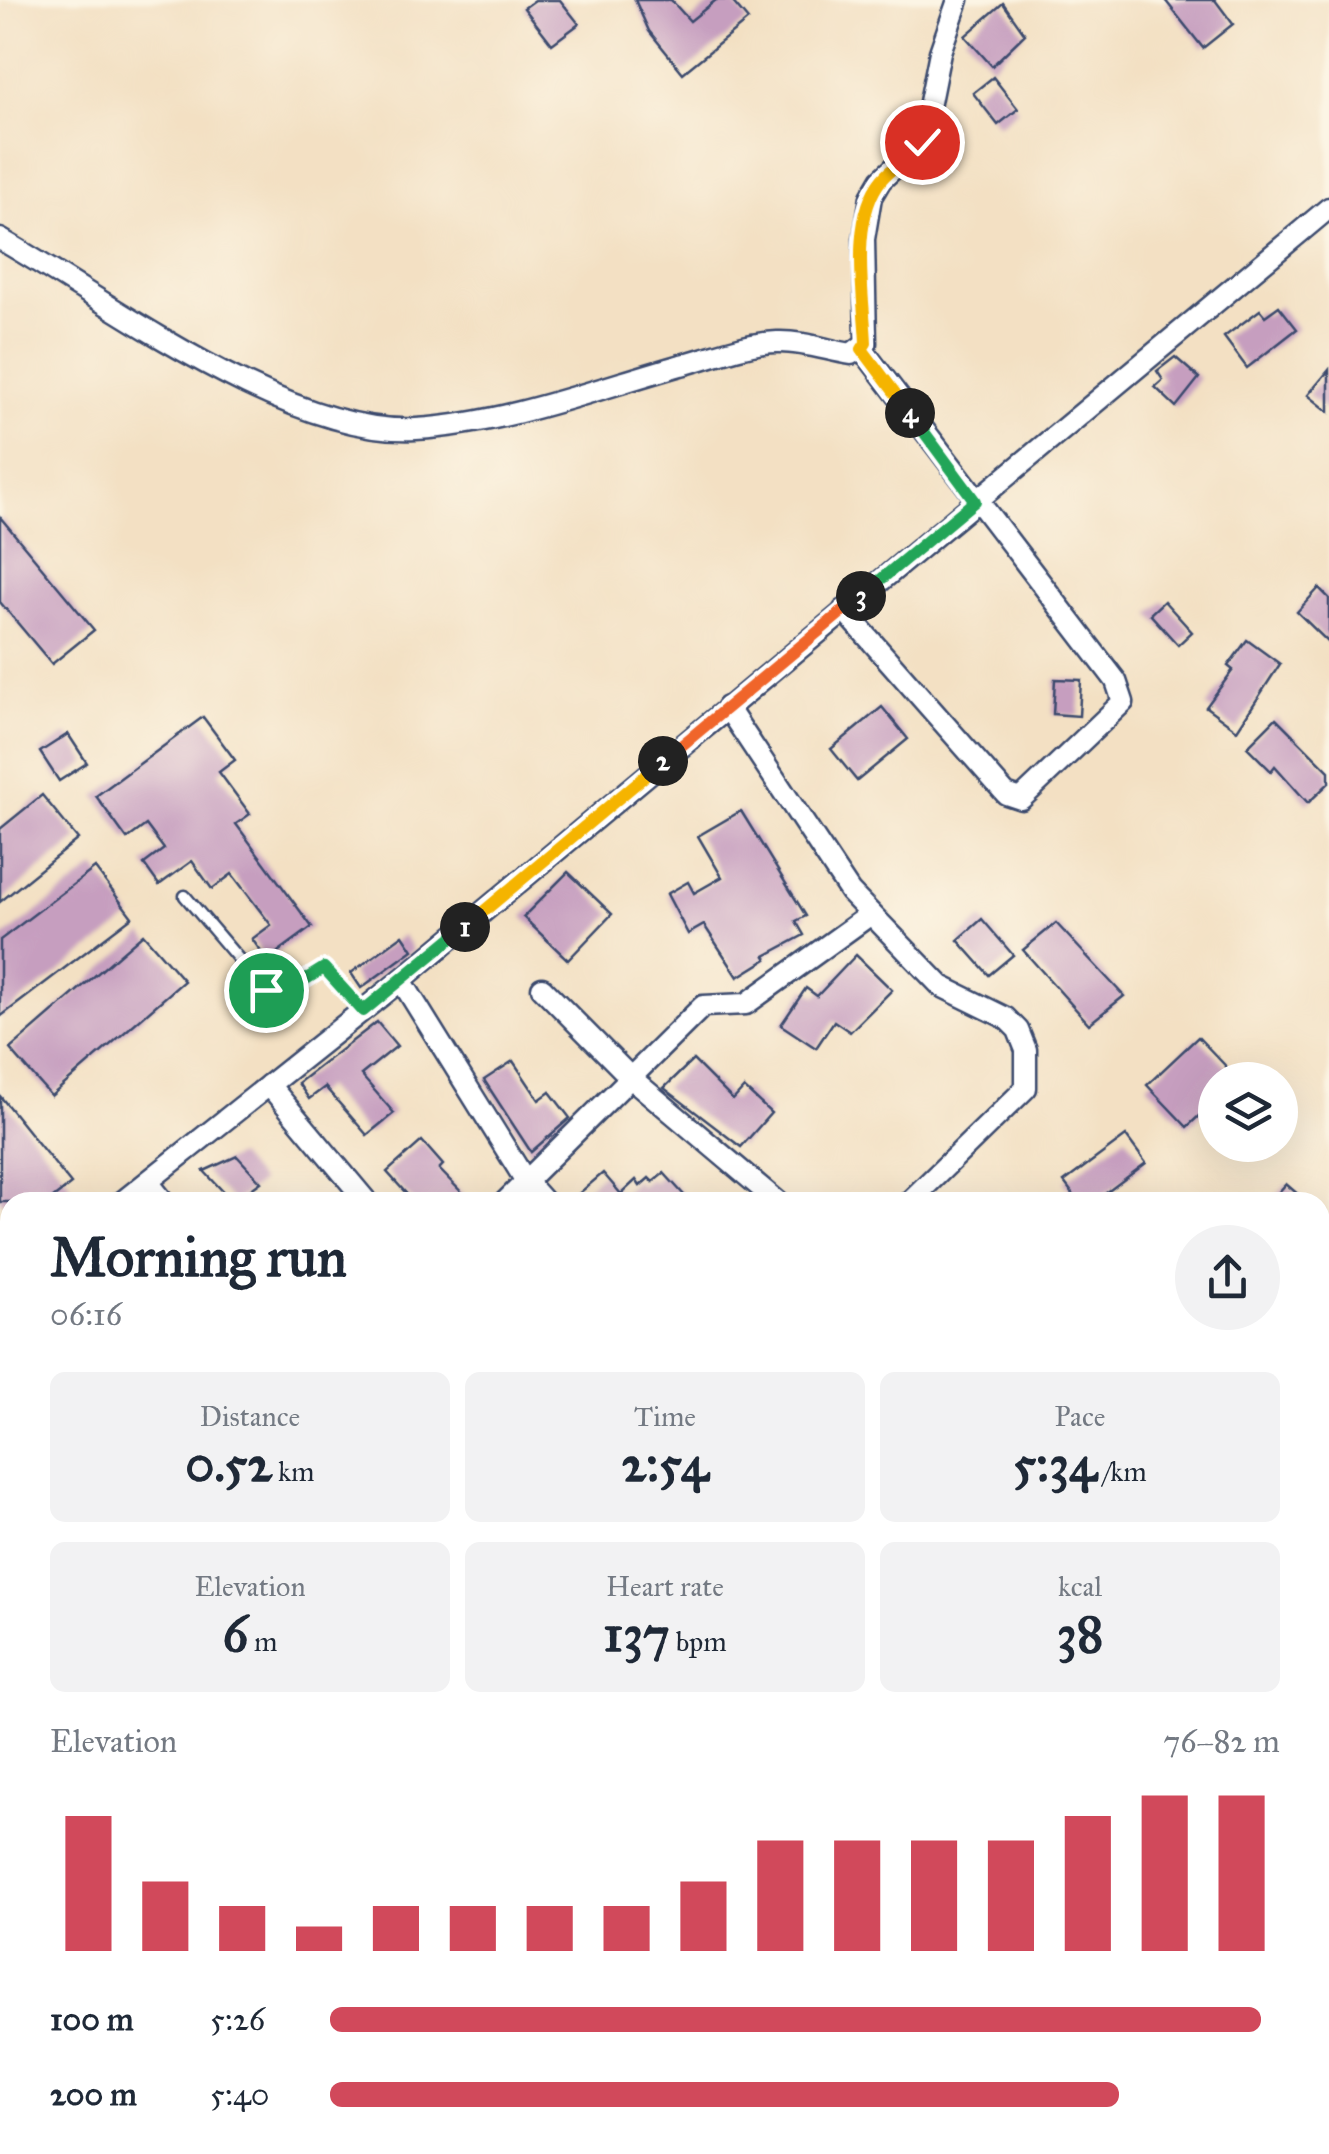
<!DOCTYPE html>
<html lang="en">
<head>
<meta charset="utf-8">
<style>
	body { margin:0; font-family:"IM FELL Great Primer",serif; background:#f2f2f3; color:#1f2937; height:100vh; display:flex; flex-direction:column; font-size:38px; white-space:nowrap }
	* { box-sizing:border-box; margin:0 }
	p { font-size:32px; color:#747a83 }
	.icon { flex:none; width:55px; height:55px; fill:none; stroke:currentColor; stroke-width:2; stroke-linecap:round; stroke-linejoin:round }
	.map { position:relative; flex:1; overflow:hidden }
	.drawer { position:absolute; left:0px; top:1192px; width:1330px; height:962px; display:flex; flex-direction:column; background:#fff; border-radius:30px 30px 0 0; box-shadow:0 10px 40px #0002 }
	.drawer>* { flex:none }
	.fabs { position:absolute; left:1198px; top:1062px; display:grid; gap:20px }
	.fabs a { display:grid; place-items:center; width:100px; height:100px; border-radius:50%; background:#fff; box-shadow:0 10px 40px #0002; font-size:50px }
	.pin { position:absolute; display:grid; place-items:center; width:85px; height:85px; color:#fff; margin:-42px; border:5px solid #fff; border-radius:50%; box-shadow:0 2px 10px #0007 }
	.km { position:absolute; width:50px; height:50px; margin:-25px; border-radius:50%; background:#222; color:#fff; font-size:28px; line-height:50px; text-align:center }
	.round { display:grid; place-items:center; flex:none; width:105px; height:105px; border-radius:52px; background:#f2f2f3 }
	.overview { display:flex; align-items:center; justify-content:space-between; height:170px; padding:0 50px }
	h1 { font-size:55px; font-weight:700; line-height:75px }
	.stats { display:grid; grid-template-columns:repeat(3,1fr); gap:15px; height:170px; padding:10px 50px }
	.stats div { display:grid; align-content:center; border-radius:15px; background:#f2f2f3; text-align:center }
	.stats b { font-size:50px; font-weight:700 }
	.stats small { font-size:28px; font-weight:400 }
	.stats p { font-size:28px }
	.chart { height:280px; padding:20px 50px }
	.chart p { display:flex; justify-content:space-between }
	.chart svg { width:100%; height:180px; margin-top:10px; stroke:#d1495b; stroke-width:6 }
	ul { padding:0 50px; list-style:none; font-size:32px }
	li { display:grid; grid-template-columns:160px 120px 1fr; align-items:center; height:75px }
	li i { height:25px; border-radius:12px; background:#d1495b }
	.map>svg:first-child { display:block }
	.building { fill:#c69ebf }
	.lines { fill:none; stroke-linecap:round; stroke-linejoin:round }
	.lane-casing { stroke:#3b4a6d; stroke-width:15 }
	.street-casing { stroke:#3b4a6d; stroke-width:25 }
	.secondary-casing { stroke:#3b4a6d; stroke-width:32 }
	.lane { stroke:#fff; stroke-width:10 }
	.street { stroke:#fff; stroke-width:20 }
	.secondary { stroke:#fff; stroke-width:28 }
	.split-1-casing { stroke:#fff; stroke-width:20 }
	.split-2-casing { stroke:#fff; stroke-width:20 }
	.split-3-casing { stroke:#fff; stroke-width:20 }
	.split-4-casing { stroke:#fff; stroke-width:20 }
	.split-5-casing { stroke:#fff; stroke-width:20 }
	.split-1 { stroke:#22a559; stroke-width:12 }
	.split-2 { stroke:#f5b400; stroke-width:12 }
	.split-3 { stroke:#f0652b; stroke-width:12 }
	.split-4 { stroke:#22a559; stroke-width:12 }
	.split-5 { stroke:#f5b400; stroke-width:12 }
</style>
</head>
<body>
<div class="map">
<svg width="1329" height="2154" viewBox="0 0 1329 2154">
	<rect width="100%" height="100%" fill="#fcf5e5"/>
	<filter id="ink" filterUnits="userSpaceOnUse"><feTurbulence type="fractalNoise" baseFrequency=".01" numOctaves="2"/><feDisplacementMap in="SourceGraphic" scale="20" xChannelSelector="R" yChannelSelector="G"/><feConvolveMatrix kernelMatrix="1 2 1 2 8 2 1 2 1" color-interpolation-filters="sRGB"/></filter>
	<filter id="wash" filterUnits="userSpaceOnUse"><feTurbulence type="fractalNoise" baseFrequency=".0048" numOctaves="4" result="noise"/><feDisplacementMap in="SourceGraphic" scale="40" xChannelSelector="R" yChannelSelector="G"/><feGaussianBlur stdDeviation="2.25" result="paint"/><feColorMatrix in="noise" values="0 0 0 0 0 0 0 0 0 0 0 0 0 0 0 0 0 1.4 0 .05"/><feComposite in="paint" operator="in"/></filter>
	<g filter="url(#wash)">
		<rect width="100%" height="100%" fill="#f3e0c3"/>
		<g id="blocks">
			<g class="building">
				<path d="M535 0H560L579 24 552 44 524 8Z"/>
				<path d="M635 0H671L690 21 716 0H731L748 20 683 73 649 31Z"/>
				<path d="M1165 0H1215L1233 24 1203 48Z"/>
				<path d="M1003 3 1025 34 992 66 965 36Z"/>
				<path d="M993 77 1018 109 998 125 973 93Z"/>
				<path d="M1279 306 1297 329 1247 368 1224 337 1260 310 1265 316Z"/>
				<path d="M1175 357 1199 378 1176 407 1155 387 1163 380 1157 371Z"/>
				<path d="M1329 370V412L1308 395Z"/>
				<path d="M0 517 94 630 52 664 0 602Z"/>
				<path d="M1319 588 1329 598V643L1297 612Z"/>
				<path d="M1164 601 1192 632 1178 645 1150 614Z"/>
				<path d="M1247 640 1280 664 1237 730 1206 707 1233 670 1228 666Z"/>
				<path d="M1055 679 1081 680 1079 716 1053 714Z"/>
				<path d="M882 707 908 739 857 781 831 749Z"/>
				<path d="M203 717 235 760 219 772 250 814 236 824 312 927 267 960 252 939 271 925 232 874 212 889 192 861 159 885 144 864 164 849 146 825 127 839 96 796Z"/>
				<path d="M1276 718 1329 771V783L1308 803 1275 766 1271 771 1247 747Z"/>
				<path d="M68 734 87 763 59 781 40 752Z"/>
				<path d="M42 795 78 839 0 902V829Z"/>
				<path d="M741 811 806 916 796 921 804 935 765 956 767 959 738 977 704 925 688 934 667 894 688 882 694 893 722 877 698 836Z"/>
				<path d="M95 868 132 917 0 1017V940Z"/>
				<path d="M568 872 612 914 568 960 523 917Z"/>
				<path d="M982 919 1013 955 989 975 958 940Z"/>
				<path d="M1056 923 1124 996 1089 1024 1023 950Z"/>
				<path d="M143 934 184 981 51 1096 10 1049Z"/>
				<path d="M403 935 413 950 361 988 351 973Z"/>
				<path d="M856 955 892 990 850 1032 834 1021 816 1048 781 1025 806 988 817 996Z"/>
				<path d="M377 1022 397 1046 361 1075 394 1113 367 1135 325 1087 309 1099 298 1083Z"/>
				<path d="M1198 1037 1239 1080H1215V1101L1187 1127 1147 1085Z"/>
				<path d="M693 1060 733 1100 744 1088 771 1113 741 1147 664 1088Z"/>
				<path d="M513 1061 539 1100 550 1092 570 1118 531 1152 484 1080Z"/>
				<path d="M0 1096 71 1184 48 1202H0Z"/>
				<path d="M1126 1136 1146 1163 1094 1202H1079L1064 1182Z"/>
				<path d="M422 1141 443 1165 439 1169 471 1202H414L387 1172Z"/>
				<path d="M237 1156 261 1182 233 1202 204 1171Z"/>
				<path d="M603 1173 621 1194 636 1180 640 1186 649 1178 653 1182 664 1173 684 1195 675 1202H569Z"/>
				<path d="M1286 1184 1307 1202H1270Z"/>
			</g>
		</g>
	</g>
	<g filter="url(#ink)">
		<use href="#blocks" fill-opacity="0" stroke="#3b4a6d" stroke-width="2.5"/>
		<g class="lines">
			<defs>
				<path id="lane" d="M185 896 265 990 282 994 324 968 362 1010"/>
				<g id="street">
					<path d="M0 239C110 302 286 436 416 429 505 424 596 389 681 365 712 357 745 343 777 342 801 341 827 350 851 354L866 343 864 239 871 197 881 180 922 142 940 52 958 0"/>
					<path d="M844 610 1006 794 1021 799 1123 702 1116 681 862 349"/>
					<path d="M727 707 850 892 941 986 1006 1018 1018 1030 1026 1050V1088L909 1202"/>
					<path d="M401 980 527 1183 544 1202"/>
					<path d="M542 988 631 1078 778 1202"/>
					<path d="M269 1085 367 1202"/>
					<path d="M148 1182 164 1202"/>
					<path d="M122 1202 401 980 1329 208"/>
					<path d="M505 1202 703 1006 746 1004 871 914"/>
					<path d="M0 1300 10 1292"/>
					<path d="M0 1451 10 1464"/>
					<path d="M1320 1493 1329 1486"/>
					<path d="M0 1629 10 1621"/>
					<path d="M1320 1799 1329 1792"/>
					<path d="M1320 1876 1329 1890"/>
					<path d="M1320 2102 1329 2095"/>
					<path d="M403 2145 411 2154"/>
					<path d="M578 2145 585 2154"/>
					<path d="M1169 2145 1177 2154"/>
					<path d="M1317 2145 1325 2154"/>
					<path d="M34 2154 45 2145"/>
					<path d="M460 2154 469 2145"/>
					<path d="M764 2154 773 2145"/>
					<path d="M1258 2154 1269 2145"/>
				</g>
				<g id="secondary">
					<path d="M0 1917 10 1929"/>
					<path d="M189 2145 197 2154"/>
				</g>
			</defs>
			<use href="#lane" class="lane-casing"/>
			<use href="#street" class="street-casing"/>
			<use href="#secondary" class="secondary-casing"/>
			<use href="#lane" class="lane"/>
			<use href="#street" class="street"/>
			<use href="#secondary" class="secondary"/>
		</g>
	</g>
	<g class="lines" filter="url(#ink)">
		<defs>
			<path id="split-1" d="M266 990 282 994 324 968 363 1011 465 927"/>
			<path id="split-2" d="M465 927 663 761"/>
			<path id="split-3" d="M663 761 861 596"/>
			<path id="split-4" d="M861 596 975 501 910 413"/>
			<path id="split-5" d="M910 413 862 349 866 343C864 296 849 219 882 179 894 165 911 158 922 142"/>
		</defs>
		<use href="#split-1" class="split-1-casing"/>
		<use href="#split-2" class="split-2-casing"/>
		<use href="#split-3" class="split-3-casing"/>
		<use href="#split-4" class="split-4-casing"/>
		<use href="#split-5" class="split-5-casing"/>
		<use href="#split-1" class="split-1"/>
		<use href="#split-2" class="split-2"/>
		<use href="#split-3" class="split-3"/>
		<use href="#split-4" class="split-4"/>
		<use href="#split-5" class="split-5"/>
	</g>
</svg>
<div class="fabs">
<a><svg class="icon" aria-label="layers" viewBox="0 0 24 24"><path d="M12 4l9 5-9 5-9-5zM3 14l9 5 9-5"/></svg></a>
</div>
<div class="pin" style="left:266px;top:990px;background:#1e9e55"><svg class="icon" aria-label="arrive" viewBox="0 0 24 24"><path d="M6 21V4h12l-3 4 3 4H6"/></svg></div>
<div class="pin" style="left:922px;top:142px;background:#d93025"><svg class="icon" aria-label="check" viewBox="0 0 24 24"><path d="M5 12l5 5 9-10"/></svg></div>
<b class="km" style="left:465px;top:927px">1</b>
<b class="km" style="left:663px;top:761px">2</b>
<b class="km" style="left:861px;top:596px">3</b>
<b class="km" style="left:910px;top:413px">4</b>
<section class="drawer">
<div class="overview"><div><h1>Morning run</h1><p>06:16</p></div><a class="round"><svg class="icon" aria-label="share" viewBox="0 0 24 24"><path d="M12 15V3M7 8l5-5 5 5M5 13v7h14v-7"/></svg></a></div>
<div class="stats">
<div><p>Distance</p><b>0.52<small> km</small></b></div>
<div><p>Time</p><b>2:54</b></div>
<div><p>Pace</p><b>5:34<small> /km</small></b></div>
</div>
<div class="stats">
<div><p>Elevation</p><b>6<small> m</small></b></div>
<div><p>Heart rate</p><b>137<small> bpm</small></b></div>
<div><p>kcal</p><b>38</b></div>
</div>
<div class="chart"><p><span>Elevation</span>76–82 m</p>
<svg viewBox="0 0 160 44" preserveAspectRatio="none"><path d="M5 44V11M15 44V27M25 44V33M35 44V38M45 44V33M55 44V33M65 44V33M75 44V33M85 44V27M95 44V17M105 44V17M115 44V17M125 44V17M135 44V11M145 44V6M155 44V6"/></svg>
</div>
<ul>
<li><b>100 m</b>5:26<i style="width:98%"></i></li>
<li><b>200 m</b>5:40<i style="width:83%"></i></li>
</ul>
</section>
</div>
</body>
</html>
